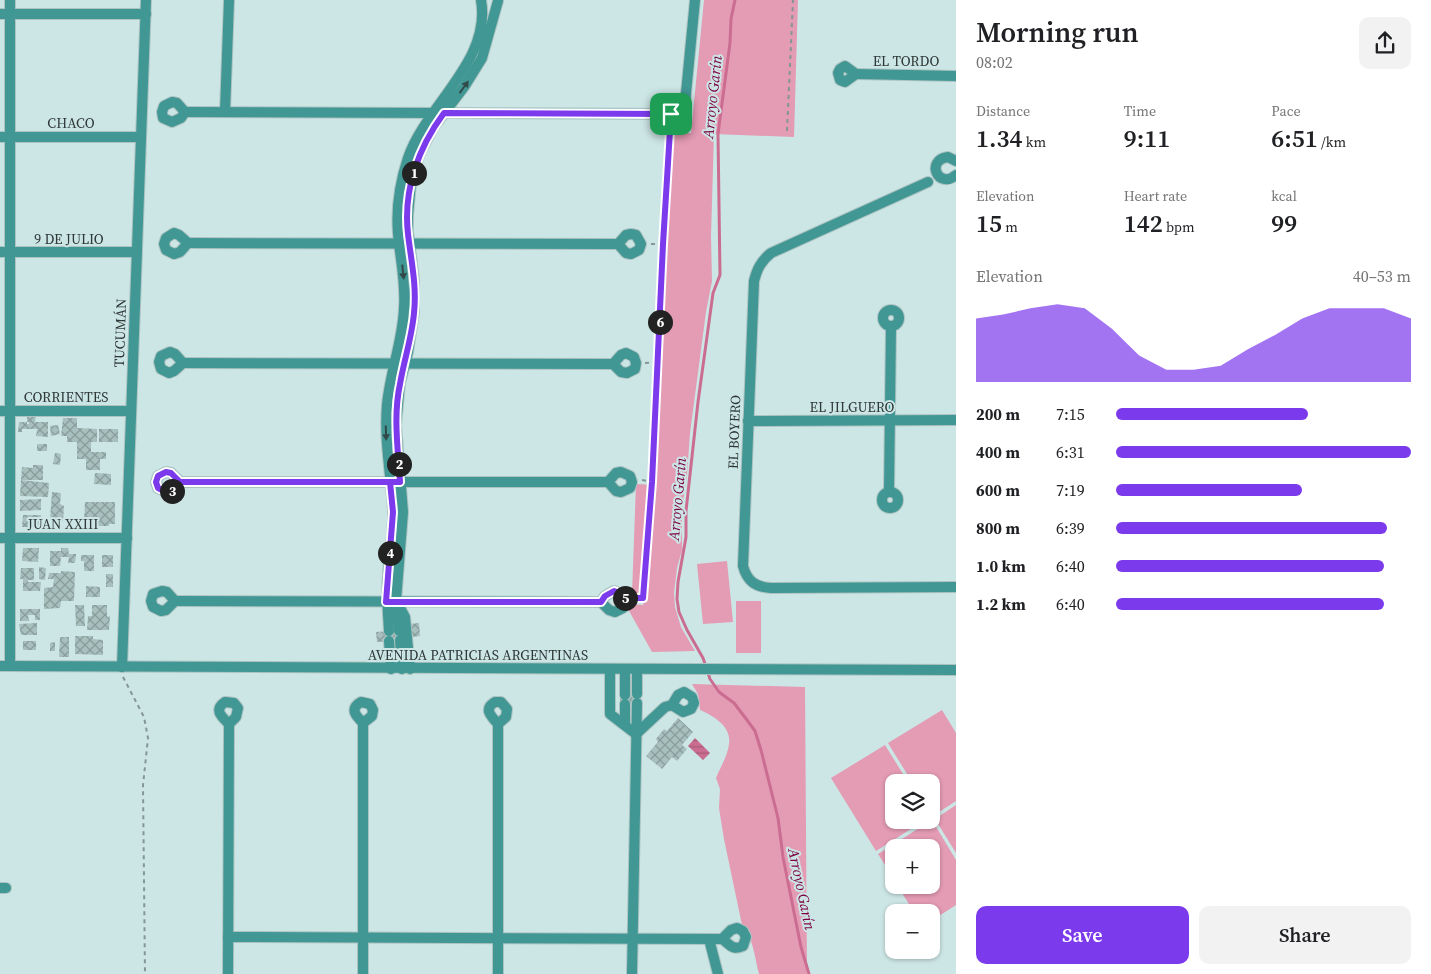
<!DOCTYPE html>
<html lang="en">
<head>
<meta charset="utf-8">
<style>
	body { margin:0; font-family:"Source Serif 4",serif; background:#f2f2f2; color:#202124; height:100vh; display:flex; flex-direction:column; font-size:19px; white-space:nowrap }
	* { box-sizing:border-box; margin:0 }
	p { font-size:16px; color:#757577 }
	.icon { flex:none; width:28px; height:28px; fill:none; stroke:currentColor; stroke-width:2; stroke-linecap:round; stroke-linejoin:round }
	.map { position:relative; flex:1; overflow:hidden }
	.panel { display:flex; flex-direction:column; background:#fff; width:475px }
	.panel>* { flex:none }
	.fabs { position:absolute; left:885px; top:774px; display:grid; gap:10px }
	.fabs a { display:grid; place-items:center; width:55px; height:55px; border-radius:10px; background:#fff; box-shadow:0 1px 4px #0004; font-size:25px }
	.pin { position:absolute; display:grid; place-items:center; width:42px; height:42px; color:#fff; margin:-21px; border-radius:10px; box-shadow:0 2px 8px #0006 }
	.km { position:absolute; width:25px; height:25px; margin:-12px; border-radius:50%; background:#222; color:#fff; font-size:14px; line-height:25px; text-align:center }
	.round { display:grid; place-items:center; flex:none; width:52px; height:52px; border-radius:10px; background:#f2f2f2 }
	.headline { display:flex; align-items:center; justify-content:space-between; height:85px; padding:0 20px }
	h1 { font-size:28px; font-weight:600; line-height:38px }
	.metrics { display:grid; grid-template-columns:repeat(3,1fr); gap:8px; height:85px; padding:5px 20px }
	.metrics div { display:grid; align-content:center }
	.metrics b { font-size:25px; font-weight:600 }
	.metrics small { font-size:14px; font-weight:400 }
	.metrics p { font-size:14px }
	.chart { height:140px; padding:10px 20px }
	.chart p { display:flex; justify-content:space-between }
	.chart svg { width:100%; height:90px; margin-top:5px; fill:#7c3aed; opacity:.7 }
	.action { display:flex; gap:10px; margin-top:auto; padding:10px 20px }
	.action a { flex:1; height:58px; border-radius:10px; background:#7c3aed; color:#fff; font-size:20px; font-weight:600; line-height:58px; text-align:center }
	.action a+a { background:#f2f2f2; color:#202124 }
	ul { padding:0 20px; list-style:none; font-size:16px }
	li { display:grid; grid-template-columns:80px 60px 1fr; align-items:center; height:38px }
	li i { height:12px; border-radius:6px; background:#7c3aed }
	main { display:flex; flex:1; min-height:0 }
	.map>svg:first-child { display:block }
	.green { fill:#e49bb4 }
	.water { fill:url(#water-rules) }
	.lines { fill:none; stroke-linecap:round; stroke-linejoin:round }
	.stream { stroke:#cb6d90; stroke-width:3 }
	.building { fill:url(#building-cross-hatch) }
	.minor-casing { stroke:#acc3c2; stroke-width:12 }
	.tertiary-casing { stroke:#acc3c2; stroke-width:12 }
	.path { stroke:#849695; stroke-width:2; stroke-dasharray:4 4; stroke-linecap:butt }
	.minor { stroke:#409794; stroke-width:10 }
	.tertiary { stroke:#409794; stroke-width:10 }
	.oneway { fill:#324b4a }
	.route-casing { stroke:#fff; stroke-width:10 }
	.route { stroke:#7c3aed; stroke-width:6 }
	.labels { text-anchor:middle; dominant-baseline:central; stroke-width:4; stroke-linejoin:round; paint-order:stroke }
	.street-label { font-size:14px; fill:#2e3837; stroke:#cce6e5 }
	.water-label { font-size:15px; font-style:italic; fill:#7e0444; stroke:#cce6e5 }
</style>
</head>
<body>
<main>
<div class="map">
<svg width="956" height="974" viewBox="0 0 956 974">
	<defs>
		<pattern id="water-rules" width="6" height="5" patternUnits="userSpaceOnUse" patternTransform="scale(1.25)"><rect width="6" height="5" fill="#cb6d90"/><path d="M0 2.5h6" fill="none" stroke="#a55b76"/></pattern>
		<pattern id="building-cross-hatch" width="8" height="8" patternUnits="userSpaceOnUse" patternTransform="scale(1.25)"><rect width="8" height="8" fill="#a7c0be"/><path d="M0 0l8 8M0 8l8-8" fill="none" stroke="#889d9b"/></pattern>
	</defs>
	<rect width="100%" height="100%" fill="#cce6e5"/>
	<g class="green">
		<path d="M704 0H798L794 137 714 134 711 236 712 281 706 312 690 433 687 476 682 508V550L677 568 674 593 675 607 681 627 695 651 652 652 628 609 630 604 643 605 647 594H632L636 484 656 485 672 133H691Z"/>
		<path d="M727 561 733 622 703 624 697 564Z"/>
		<rect x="736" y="601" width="25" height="52"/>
		<path d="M692 684 805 687 807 974H759C755 959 753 936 742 925L724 839 719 808 720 789 716 778C720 768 728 755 729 744 732 727 714 716 700 710L698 694Z"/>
		<path d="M942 710 956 733V801L933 816 931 813V782H912L888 743Z"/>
		<path d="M885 745 908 782H894V820H925L876 851 831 778Z"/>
		<path d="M956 805V853L935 819Z"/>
		<path d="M932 820 956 860V905L931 921V912H914L897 885H931V848H894V879L878 854Z"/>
	</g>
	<path class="water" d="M695 738 710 753 703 760 688 746Z"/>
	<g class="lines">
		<path class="stream" d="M735 0 731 19 730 43 718 134 720 275 713 293 698 402 686 511V537L678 582 677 599 679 612 687 630 703 658 710 679 719 692 734 703 747 720 755 731 761 750 778 818 783 857 801 947 809 974"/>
	</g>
	<g class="building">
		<path d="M27 415H36L35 422H48V437L36 436 37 430 38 429H22V432H18L19 422H27V424H29V422H27Z"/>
		<path d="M63 418H77V428L97 429V442H91V452H106V459H100V470H86V459H77V442H67V436H61Z"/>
		<path d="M58 425 60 434 51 436 50 426Z"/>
		<rect x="99" y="429" width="19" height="13"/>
		<rect x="37" y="444" width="10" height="7"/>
		<path d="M55 453 61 454 60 465 53 464Z"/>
		<path d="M33 465H43V480H21L22 467 33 468Z"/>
		<path d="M95 473 111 474V485L94 484Z"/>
		<path d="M21 480 49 483 48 497 20 496Z"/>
		<path d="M52 492 61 493 60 504 64 506 63 521 50 520Z"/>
		<path d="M41 499V510L20 511V500Z"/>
		<path d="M85 502H115V524H109V526H98V518H96V523H84Z"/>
		<path d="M23 515H41V527H22Z"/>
		<path d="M23 548H39L38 562 22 561Z"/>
		<path d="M61 548H68L69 554H76L75 563H68L69 557H61L60 566H50V551H61Z"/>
		<path d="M81 555H94V571H84V561H81Z"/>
		<rect x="102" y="555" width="11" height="12"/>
		<path d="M39 567 46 568 45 580 39 579Z"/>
		<path d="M21 568H34V580H28V582H41L40 591H23V579H20Z"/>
		<path d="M61 571 75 572 74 601H61L60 608 44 609V588L53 587 54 579H48L49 573H61Z"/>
		<rect x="106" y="574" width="7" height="13"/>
		<path d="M86 586 100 587V597H86Z"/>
		<path d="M75 605H84L85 626H76Z"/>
		<path d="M92 605H107V617L110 616 109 630H87L88 616H92Z"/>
		<path d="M20 609H40V620H35V615H28L29 621H20Z"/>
		<path d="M37 623V635H21L19 624Z"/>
		<path d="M419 623 420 636 411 637 410 624Z"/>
		<path d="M403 630 404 640 377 642 376 632Z"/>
		<path d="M75 636H93V639L103 640V655L75 654Z"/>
		<path d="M60 637H69V657H59Z"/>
		<rect x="23" y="641" width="13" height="9"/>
		<path d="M55 642V651H50V643Z"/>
		<path d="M641 694V703L620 704V695Z"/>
		<path d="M678 718 693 732 682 745 687 749 677 761 672 757 662 769 646 756 658 742 656 739 664 729 667 731Z"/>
	</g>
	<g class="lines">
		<defs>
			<g id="minor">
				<path d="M0 14H146"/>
				<path d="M845 66 856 74 845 82 840 80 838 73 840 69Z"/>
				<path d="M856 74 956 76"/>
				<path d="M172 102 177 103 185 112 181 118 172 122 163 118 162 112 164 106Z"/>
				<path d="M185 112 684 114 695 0"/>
				<path d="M225 112 229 0"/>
				<path d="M0 137H141"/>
				<path d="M956 161 948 157C925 160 938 190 956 175"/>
				<path d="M928 182 771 253C761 261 757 269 754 281L743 566C747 581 755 587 771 588L956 587"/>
				<path d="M174 233 179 235 188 243 180 252 174 254 166 250 164 244 166 238Z"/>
				<path d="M631 234 636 235 641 244 639 250 631 254 626 253 618 244 626 235Z"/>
				<path d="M188 243 618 244"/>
				<path d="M0 252H137"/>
				<circle cx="891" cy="318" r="8"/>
				<path d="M170 352 175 354 183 363 174 371 169 373 161 369 159 362 161 356Z"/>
				<path d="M183 363 613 364 621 372 627 373 635 369 636 363 634 357 626 353 621 355 613 364"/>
				<path d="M0 411H131"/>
				<path d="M748 421 956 420"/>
				<path d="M166 472 171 473 180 482 171 491 166 492 158 488 156 482 158 476Z"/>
				<path d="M621 472 630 476 632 482 630 488 621 492 616 491 608 482 616 473Z"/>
				<path d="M180 482H608"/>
				<circle cx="890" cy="500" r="8"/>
				<path d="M889 492 891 326"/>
				<path d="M0 538H127"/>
				<path d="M162 591 167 592 175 601 166 610 161 611 153 607 151 601 153 594Z"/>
				<path d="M614 591 623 595 625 602 623 608 615 612 609 610 601 602 605 596Z"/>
				<path d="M175 601 601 602"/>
				<path d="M398 604 405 617 410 669"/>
				<path d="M389 631C388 612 386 594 388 575 389 553 394 532 393 510 391 475 384 440 387 405 390 372 403 341 404 308 406 282 400 258 398 233 396 208 400 182 408 158 426 105 492 61 481 0"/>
				<path d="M399 631 396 601 403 512 396 425 400 383 408 352 414 312V280L408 232V215L411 183 419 155 433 128 464 87 482 58 498 1"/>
				<path d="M400 640 402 669"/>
				<path d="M389 641 391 669"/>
				<path d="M10 666V0"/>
				<path d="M122 667 146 0"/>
				<path d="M610 670V714L636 734 665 707 672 705"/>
				<path d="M625 670V695"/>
				<path d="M684 692 692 697 694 703 691 709 683 712 672 705 678 695Z"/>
				<path d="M637 694V669"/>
				<path d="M225 702 234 703 238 708 236 717 229 724C222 717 213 710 225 702Z"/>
				<path d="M361 702 370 704 373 710 372 716 363 723C356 716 349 709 361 702Z"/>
				<path d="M495 702H501L507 709 506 717 498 724C491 716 483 709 495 702Z"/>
				<path d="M625 704V725"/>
				<path d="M363 723V974"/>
				<path d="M498 724V974"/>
				<path d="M0 888H6"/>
				<path d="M737 928 743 931 746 937 743 946C732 951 730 944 722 939L731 930Z"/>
				<path d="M228 937 722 939"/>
				<path d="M709 939 718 974"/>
				<path d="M228 974 229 724"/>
				<path d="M632 974 637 703"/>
			</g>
			<path id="tertiary" d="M0 666 956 670"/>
		</defs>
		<use href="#minor" class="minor-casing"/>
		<use href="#tertiary" class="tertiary-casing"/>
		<g class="path">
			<path d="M787 131 793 0"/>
			<path d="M651 244H663"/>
			<path d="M645 363 658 362"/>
			<path d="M642 480 652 482"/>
			<path d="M635 598H643L652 482 671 124"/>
			<path d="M123 677 144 717 148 738 143 785 145 974"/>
		</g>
		<use href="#minor" class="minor"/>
		<use href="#tertiary" class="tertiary"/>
	</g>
	<defs><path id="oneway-solid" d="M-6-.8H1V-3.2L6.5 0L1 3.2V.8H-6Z" transform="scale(1.25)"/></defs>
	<g class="oneway">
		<use href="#oneway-solid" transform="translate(464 87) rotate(-54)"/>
		<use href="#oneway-solid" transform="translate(403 272) rotate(84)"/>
		<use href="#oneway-solid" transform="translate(386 433) rotate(88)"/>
	</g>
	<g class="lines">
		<defs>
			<path id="route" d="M671 114 444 113C418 148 403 190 408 234 411 260 417 286 414 313 412 337 404 360 400 384 393 416 398 449 400 482H390C320 482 250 482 180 482L171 473 166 472 158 476 156 482 158 488 166 492 171 491 180 482H390L393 512 386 602H601L605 596 614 591 619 593 624 598H643L652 482 663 244 671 114"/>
		</defs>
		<use href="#route" class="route-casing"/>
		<use href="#route" class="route"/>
	</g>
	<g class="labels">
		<g class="street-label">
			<text x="906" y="61">EL TORDO</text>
			<text x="71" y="123">CHACO</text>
			<text x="69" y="239">9 DE JULIO</text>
			<text transform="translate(120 333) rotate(-88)">TUCUMÁN</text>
			<text x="66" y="397">CORRIENTES</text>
			<text x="852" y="407">EL JILGUERO</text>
			<text transform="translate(734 432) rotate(-88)">EL BOYERO</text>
			<text x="63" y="524">JUAN XXIII</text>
			<text x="478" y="655">AVENIDA PATRICIAS ARGENTINAS</text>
		</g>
		<g class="water-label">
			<text transform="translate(712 97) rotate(-84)">Arroyo Garín</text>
			<text transform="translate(677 499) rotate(-85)">Arroyo Garín</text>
			<text transform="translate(802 889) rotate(78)">Arroyo Garín</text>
		</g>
	</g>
</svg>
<div class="fabs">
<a><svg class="icon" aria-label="layers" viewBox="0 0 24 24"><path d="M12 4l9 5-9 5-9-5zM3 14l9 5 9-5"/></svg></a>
<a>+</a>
<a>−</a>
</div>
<div class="pin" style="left:671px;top:114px;background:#1e9e55"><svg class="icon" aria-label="arrive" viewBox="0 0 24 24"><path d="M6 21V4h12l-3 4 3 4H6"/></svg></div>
<b class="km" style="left:414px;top:173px">1</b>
<b class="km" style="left:399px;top:464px">2</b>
<b class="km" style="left:172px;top:491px">3</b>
<b class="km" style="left:390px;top:553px">4</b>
<b class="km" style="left:625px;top:598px">5</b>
<b class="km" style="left:660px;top:322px">6</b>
</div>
<section class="panel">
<div class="headline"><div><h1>Morning run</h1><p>08:02</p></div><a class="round"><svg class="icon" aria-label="share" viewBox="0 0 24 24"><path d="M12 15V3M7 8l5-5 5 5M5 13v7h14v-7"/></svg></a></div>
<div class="metrics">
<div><p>Distance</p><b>1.34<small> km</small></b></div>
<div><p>Time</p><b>9:11</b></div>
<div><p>Pace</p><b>6:51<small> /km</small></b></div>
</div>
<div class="metrics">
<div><p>Elevation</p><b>15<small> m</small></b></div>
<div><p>Heart rate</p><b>142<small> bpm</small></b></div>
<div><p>kcal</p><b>99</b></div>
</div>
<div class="chart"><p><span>Elevation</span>40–53 m</p>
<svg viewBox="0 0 160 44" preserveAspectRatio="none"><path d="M0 44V13L10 11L20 8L30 6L40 8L50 18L60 31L70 38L80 38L90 36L100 28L110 21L120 13L130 8L140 8L150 8L160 13V44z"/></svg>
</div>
<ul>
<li><b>200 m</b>7:15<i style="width:65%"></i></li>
<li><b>400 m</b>6:31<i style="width:100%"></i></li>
<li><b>600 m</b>7:19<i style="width:63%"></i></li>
<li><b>800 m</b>6:39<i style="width:92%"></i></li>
<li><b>1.0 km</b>6:40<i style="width:91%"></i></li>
<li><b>1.2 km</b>6:40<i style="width:91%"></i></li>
</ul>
<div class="action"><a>Save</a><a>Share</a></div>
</section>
</main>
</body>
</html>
